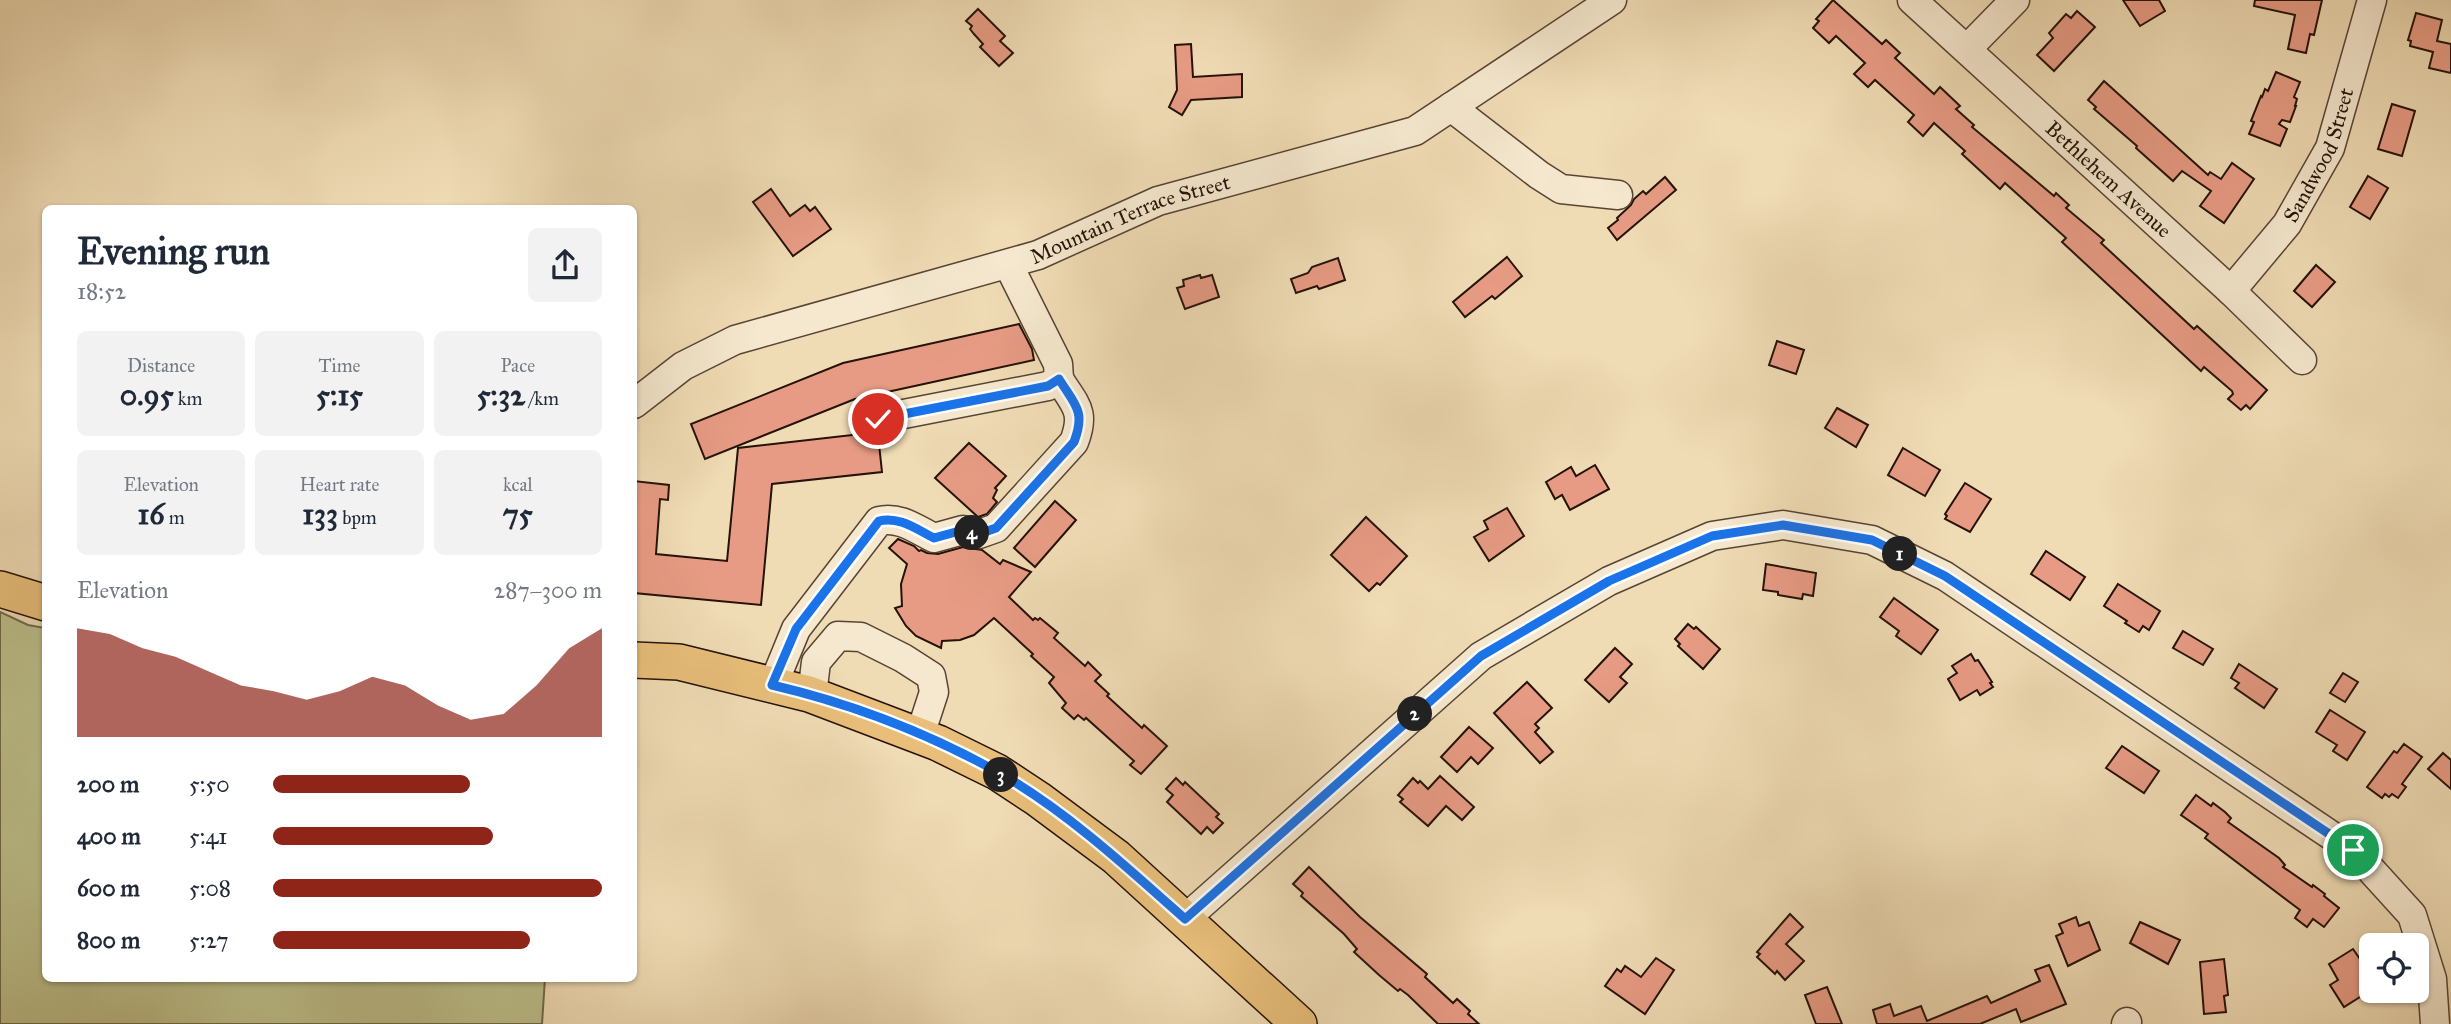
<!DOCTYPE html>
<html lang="en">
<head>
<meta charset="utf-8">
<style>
	body { margin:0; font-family:"IM FELL Great Primer",serif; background:#f2f2f3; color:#1f2937; height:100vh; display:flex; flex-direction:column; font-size:26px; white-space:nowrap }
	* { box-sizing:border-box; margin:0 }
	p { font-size:23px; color:#747a83 }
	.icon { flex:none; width:38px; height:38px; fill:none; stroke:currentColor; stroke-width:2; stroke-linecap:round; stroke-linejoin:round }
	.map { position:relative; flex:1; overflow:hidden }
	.sheet { position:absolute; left:42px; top:205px; width:595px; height:777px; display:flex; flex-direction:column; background:#fff; border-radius:10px; box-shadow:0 2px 5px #0004 }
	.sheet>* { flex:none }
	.tools { position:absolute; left:2359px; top:933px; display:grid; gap:14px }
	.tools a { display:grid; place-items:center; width:70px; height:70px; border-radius:10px; background:#fff; box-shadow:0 2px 5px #0004; font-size:35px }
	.pin { position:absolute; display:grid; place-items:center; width:60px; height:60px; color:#fff; margin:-30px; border:4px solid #fff; border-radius:50%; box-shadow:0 2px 7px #0007 }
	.km { position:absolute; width:35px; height:35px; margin:-18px; border-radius:50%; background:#222; color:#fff; font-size:19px; line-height:35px; text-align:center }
	.round { display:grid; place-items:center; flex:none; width:74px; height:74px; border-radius:10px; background:#f2f2f3 }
	.overview { display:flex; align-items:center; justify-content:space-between; height:119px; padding:0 35px }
	h1 { font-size:38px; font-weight:700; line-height:52px }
	.figures { display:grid; grid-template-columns:repeat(3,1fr); gap:10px; height:119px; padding:7px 35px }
	.figures div { display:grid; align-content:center; border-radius:10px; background:#f2f2f3; text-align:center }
	.figures b { font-size:30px; font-weight:700 }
	.figures small { font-size:19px; font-weight:400 }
	.figures p { font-size:19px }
	.chart { height:196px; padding:14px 35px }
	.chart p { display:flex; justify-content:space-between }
	.chart svg { width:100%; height:126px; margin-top:7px; fill:#8f2418; opacity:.7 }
	ul { padding:0 35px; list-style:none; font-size:23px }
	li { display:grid; grid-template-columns:112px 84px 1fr; align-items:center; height:52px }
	li i { height:18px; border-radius:9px; background:#8f2418 }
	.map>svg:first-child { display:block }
	.green { fill:#bcbf8b; stroke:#70684a; stroke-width:2 }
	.building { fill:#e79b84; stroke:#251208; stroke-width:2 }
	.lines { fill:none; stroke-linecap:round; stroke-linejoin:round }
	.minor-casing { stroke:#584433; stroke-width:31 }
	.major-casing { stroke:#251208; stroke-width:38 }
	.minor { stroke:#f5e8ce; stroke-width:28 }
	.major { stroke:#e8be7a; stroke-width:35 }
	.route-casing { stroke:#fff; stroke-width:14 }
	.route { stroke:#1a73e8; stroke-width:9 }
	.labels { text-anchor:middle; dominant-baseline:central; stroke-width:7; stroke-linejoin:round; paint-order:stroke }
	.street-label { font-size:21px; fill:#251208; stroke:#f5e8ce }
</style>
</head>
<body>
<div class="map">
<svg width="2451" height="1024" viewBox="0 0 2451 1024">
	<rect width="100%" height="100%" fill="#efdbb4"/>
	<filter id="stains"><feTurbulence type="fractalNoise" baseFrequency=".00286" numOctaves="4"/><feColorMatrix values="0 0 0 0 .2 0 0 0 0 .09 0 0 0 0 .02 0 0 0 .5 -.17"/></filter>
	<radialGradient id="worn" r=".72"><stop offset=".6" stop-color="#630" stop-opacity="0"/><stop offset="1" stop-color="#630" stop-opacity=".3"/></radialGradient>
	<path class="green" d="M0 612 28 625 45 628 46 978H545L542 1024H0Z"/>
	<g class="building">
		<path d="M1833 0 1882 44 1886 40 1900 53 1895 58 1934 94 1940 87 1960 106 1956 109 1974 125 1972 127 2054 196 2056 193 2069 205 2066 208 2104 240 2101 243 2194 329 2197 326 2267 390 2250 409 2246 405 2241 410 2228 399 2233 394 2232 391 2204 367 2201 371 2062 242 2066 238 2005 183 2000 189 1962 154 1965 151 1934 123 1923 136 1908 122 1914 115 1875 80 1868 87 1854 74 1865 63 1836 36 1829 43 1813 28 1819 21 1816 19Z"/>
		<path d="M2123 0H2159L2165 11 2140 26Z"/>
		<path d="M2255 0H2322L2314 35 2310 34 2306 53 2288 49 2295 15 2254 6Z"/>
		<path d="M978 9 1005 36 1000 41 1013 53 999 66 980 47 983 44 974 34 970 29 972 26 966 21Z"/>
		<path d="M2077 11 2095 27 2054 71 2037 55 2053 38 2049 33 2066 14 2071 18Z"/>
		<path d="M2416 13 2442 20 2437 41 2451 44V73L2429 68 2433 52 2410 46 2411 41 2408 40Z"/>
		<path d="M1191 44 1193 77 1242 74V97L1191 100 1182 115 1169 107 1177 90 1175 45Z"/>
		<path d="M2276 72 2300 82 2294 97 2297 99 2295 106H2296L2290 122 2282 120 2279 124 2287 129 2280 146 2249 134 2254 122 2251 121 2261 96 2262 97 2265 89 2268 91Z"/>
		<path d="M2104 81 2208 175 2210 172 2221 179 2232 163 2254 179 2224 223 2200 206 2211 191 2182 171 2173 181 2136 148 2137 146 2094 109 2096 107 2088 100Z"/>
		<path d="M2392 104 2415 111 2402 156 2378 149Z"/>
		<path d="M2368 176 2388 188 2370 219 2350 207Z"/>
		<path d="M1665 177 1676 190 1617 240 1608 228 1618 220 1617 218 1631 205 1634 199 1643 191 1646 194Z"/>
		<path d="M771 189 790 216 805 205 810 211 815 207 831 229 793 256 753 202Z"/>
		<path d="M1507 257 1522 276 1495 299 1492 296 1465 317 1453 302Z"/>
		<path d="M1338 258 1345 280 1319 289 1317 286 1296 293 1291 279 1308 273 1312 267Z"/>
		<path d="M2316 265 2335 282 2312 307 2294 291Z"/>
		<path d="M1200 275 1201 278 1212 275 1219 297 1185 309 1177 288 1184 286 1183 280Z"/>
		<path d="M1019 324 1032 349 1034 360 855 399 705 459 691 424 843 363Z"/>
		<path d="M1777 341 1804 350 1796 374 1769 365Z"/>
		<path d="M1837 408 1868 425 1856 447 1825 428Z"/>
		<path d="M870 433 878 435 882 472 772 484 761 605 634 593V481L669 485 668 500 660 499 656 554 727 561 738 448Z"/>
		<path d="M969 443 1006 476 995 488 997 490 993 498 997 502 987 514 978 517 935 478Z"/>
		<path d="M1903 448 1940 470 1925 496 1888 475Z"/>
		<path d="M1595 465 1609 489 1570 510 1562 495 1555 499 1546 482 1571 467 1576 476Z"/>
		<path d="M1965 483 1991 499 1970 532 1945 519 1947 516 1945 514Z"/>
		<path d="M1055 501 1076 520 1035 567 1014 548Z"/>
		<path d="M1507 508 1524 536 1489 561 1474 537 1488 529 1484 521Z"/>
		<path d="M1366 517 1407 556 1380 585 1377 583 1369 591 1331 555Z"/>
		<path d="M898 539 914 546 919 551 921 550 927 553 938 554 963 547 982 550 1000 564 1003 560 1031 572 1009 597 1033 620 1035 618 1038 620 1040 618 1058 633 1054 638 1085 666 1088 662 1101 675 1095 681 1109 694 1107 696 1142 728 1144 725 1167 746 1141 774 1130 765 1134 761 1086 718 1084 720 1078 715 1074 719 1062 708 1066 703 1049 683 1054 677 1031 656 1033 654 994 618 974 635 960 640 942 641 941 648 916 636 906 626 895 608 902 606 901 584 907 564 889 548Z"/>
		<path d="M2046 551 2085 577 2070 600 2031 574Z"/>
		<path d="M1766 564 1816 573 1813 596 1803 594 1802 599 1778 595V592L1763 590Z"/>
		<path d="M2118 584 2160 611 2149 630 2143 626 2139 632 2125 623 2127 621 2104 606Z"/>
		<path d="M1894 598 1938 630 1921 654 1896 636 1899 631 1880 617Z"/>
		<path d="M1688 624 1694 629 1696 627 1720 649 1703 669 1678 646 1680 644 1675 639Z"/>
		<path d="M2183 631 2213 649 2203 665 2173 648Z"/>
		<path d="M1615 648 1632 664 1620 677 1627 683 1609 702 1585 680Z"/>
		<path d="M1971 654 1975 661 1978 660 1992 682 1990 683 1993 687 1980 695 1977 690 1960 700 1948 679 1957 673 1952 666Z"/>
		<path d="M2239 664 2277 689 2264 708 2235 688 2239 683 2231 678Z"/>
		<path d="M2343 673 2358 682 2345 702 2330 693Z"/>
		<path d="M1527 682 1552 708 1535 724 1539 728 1535 732 1553 752 1540 763 1494 713Z"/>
		<path d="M2330 710 2365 732 2347 760 2333 751 2337 745 2316 732Z"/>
		<path d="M1469 727 1493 748 1478 764 1471 757 1457 772 1441 757Z"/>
		<path d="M2404 744 2422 757 2402 784 2406 787 2398 798 2392 794 2389 797 2385 794 2382 798 2367 787 2394 751 2397 753Z"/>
		<path d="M2122 746 2159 771 2144 793 2106 768Z"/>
		<path d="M2443 753 2451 760V789L2428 769Z"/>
		<path d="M1440 776 1474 807 1462 820 1446 806 1428 826 1400 802 1403 799 1398 795 1413 778 1418 783 1420 781 1428 789Z"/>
		<path d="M1176 778 1183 785 1185 782 1219 814 1216 817 1223 823 1213 833 1207 827 1201 834 1167 802 1173 795 1166 789Z"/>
		<path d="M2196 795 2211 806 2213 803 2225 812 2231 818 2228 822 2279 858 2285 865 2283 867 2312 887 2313 885 2325 894 2324 896 2339 908 2324 927 2313 919 2307 927 2295 918 2300 910 2205 838 2208 834 2181 815Z"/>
		<path d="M1309 867 1360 917 1427 974 1425 977 1453 1003 1457 999 1470 1011 1468 1014 1479 1024H1438L1408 995 1400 989 1398 991 1379 975 1354 952 1357 949 1344 934 1301 896 1303 893 1293 884Z"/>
		<path d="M1790 914 1803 927 1786 944 1804 961 1785 980 1777 971 1775 974 1757 957 1760 954 1757 952Z"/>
		<path d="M2076 917 2079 926 2089 922 2100 950 2068 966 2056 936 2063 933 2059 924Z"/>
		<path d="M2140 922 2180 940 2168 964 2130 943Z"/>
		<path d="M2353 949 2371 975V990L2344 1007 2330 985 2338 980 2329 964Z"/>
		<path d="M1656 958 1674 970 1645 1014 1605 986 1617 969 1621 972 1625 966 1641 977Z"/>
		<path d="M2224 959 2228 995 2224 996 2226 1012 2204 1014 2200 962Z"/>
		<path d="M2049 965 2066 1004 2021 1022 2016 1009 1980 1024H1877L1873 1010 1890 1004 1894 1016 1921 1006 1927 1021 1987 996 1991 1003 2040 981 2035 970Z"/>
		<path d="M1827 987 1842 1024H1816L1805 995Z"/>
	</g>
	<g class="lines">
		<defs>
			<g id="minor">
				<path id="s1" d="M1912 0 2231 291 2302 360"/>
				<path d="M1967 49 2015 0"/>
				<path d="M1451 107 1539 175 1561 189 1618 195"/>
				<path id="s2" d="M2231 291 2287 224 2330 148 2372 0"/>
				<path id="s3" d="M634 404 683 366 735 340 1038 255 1158 201 1415 131 1612 0"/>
				<path d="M878 419 1048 386 1059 379 1058 364 1008 264"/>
				<path d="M773 685 796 629 879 521C899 516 916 529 934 538L963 530 979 534 996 528 1074 442C1086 411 1075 405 1059 379"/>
				<path d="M812 695 816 662 838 636 861 637 903 658 931 676 934 692 920 735"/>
				<path d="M1185 919 1481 656 1609 581 1712 536 1783 525 1872 540 1945 576 2353 850 2412 915 2432 979 2435 1024"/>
				<path d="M2126 1024 2127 1022"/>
			</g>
			<g id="major">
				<path d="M0 589 46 603"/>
				<path d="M634 660 679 662 809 694 938 743 997 772 1038 799 1116 857 1299 1024"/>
			</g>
		</defs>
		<use href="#minor" class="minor-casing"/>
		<use href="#major" class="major-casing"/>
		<use href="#minor" class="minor"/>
		<use href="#major" class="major"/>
	</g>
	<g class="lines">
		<defs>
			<path id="route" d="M878 419 1048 386 1059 379C1075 405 1086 411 1074 442L996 528 979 534 963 530 934 538C916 529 899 516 879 521L796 629 772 685C849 703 927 733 996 771 1065 810 1126 866 1185 919L1481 656 1609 581 1712 536 1783 525 1872 540 1945 576 2353 850"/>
		</defs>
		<use href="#route" class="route-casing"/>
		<use href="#route" class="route"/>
	</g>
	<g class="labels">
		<g class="street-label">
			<text stroke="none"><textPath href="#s2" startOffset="164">Sandwood Street</textPath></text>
			<text stroke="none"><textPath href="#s1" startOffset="266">Bethlehem Avenue</textPath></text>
			<text stroke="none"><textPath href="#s3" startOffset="534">Mountain Terrace Street</textPath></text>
		</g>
	</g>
	<rect width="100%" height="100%" filter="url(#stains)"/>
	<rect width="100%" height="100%" fill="url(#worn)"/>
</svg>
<div class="tools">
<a><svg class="icon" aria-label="locate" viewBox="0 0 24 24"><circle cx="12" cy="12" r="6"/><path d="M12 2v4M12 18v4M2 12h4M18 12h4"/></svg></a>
</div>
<div class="pin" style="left:2353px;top:850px;background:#1e9e55"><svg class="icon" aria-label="arrive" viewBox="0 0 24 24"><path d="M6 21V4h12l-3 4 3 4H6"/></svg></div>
<div class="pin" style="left:878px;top:419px;background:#d93025"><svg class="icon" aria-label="check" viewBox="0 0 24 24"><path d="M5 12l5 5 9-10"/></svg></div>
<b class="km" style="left:1900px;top:554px">1</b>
<b class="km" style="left:1415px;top:714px">2</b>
<b class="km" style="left:1001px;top:775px">3</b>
<b class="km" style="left:972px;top:533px">4</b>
<section class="sheet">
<div class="overview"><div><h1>Evening run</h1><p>18:52</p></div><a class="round"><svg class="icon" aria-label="share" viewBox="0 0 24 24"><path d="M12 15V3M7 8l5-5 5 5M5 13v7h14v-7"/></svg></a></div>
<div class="figures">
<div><p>Distance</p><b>0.95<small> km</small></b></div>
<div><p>Time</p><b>5:15</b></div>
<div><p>Pace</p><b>5:32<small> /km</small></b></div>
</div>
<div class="figures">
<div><p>Elevation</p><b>16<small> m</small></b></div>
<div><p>Heart rate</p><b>133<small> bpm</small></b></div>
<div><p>kcal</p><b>75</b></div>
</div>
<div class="chart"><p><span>Elevation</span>287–300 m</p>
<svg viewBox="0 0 160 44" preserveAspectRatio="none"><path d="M0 44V6L10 8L20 13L30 16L40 21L50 26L60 28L70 31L80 28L90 23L100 26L110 33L120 38L130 36L140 26L150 13L160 6V44z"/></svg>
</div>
<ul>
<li><b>200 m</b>5:50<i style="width:60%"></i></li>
<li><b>400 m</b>5:41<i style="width:67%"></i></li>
<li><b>600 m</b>5:08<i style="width:100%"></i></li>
<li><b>800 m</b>5:27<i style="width:78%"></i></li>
</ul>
</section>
</div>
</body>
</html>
